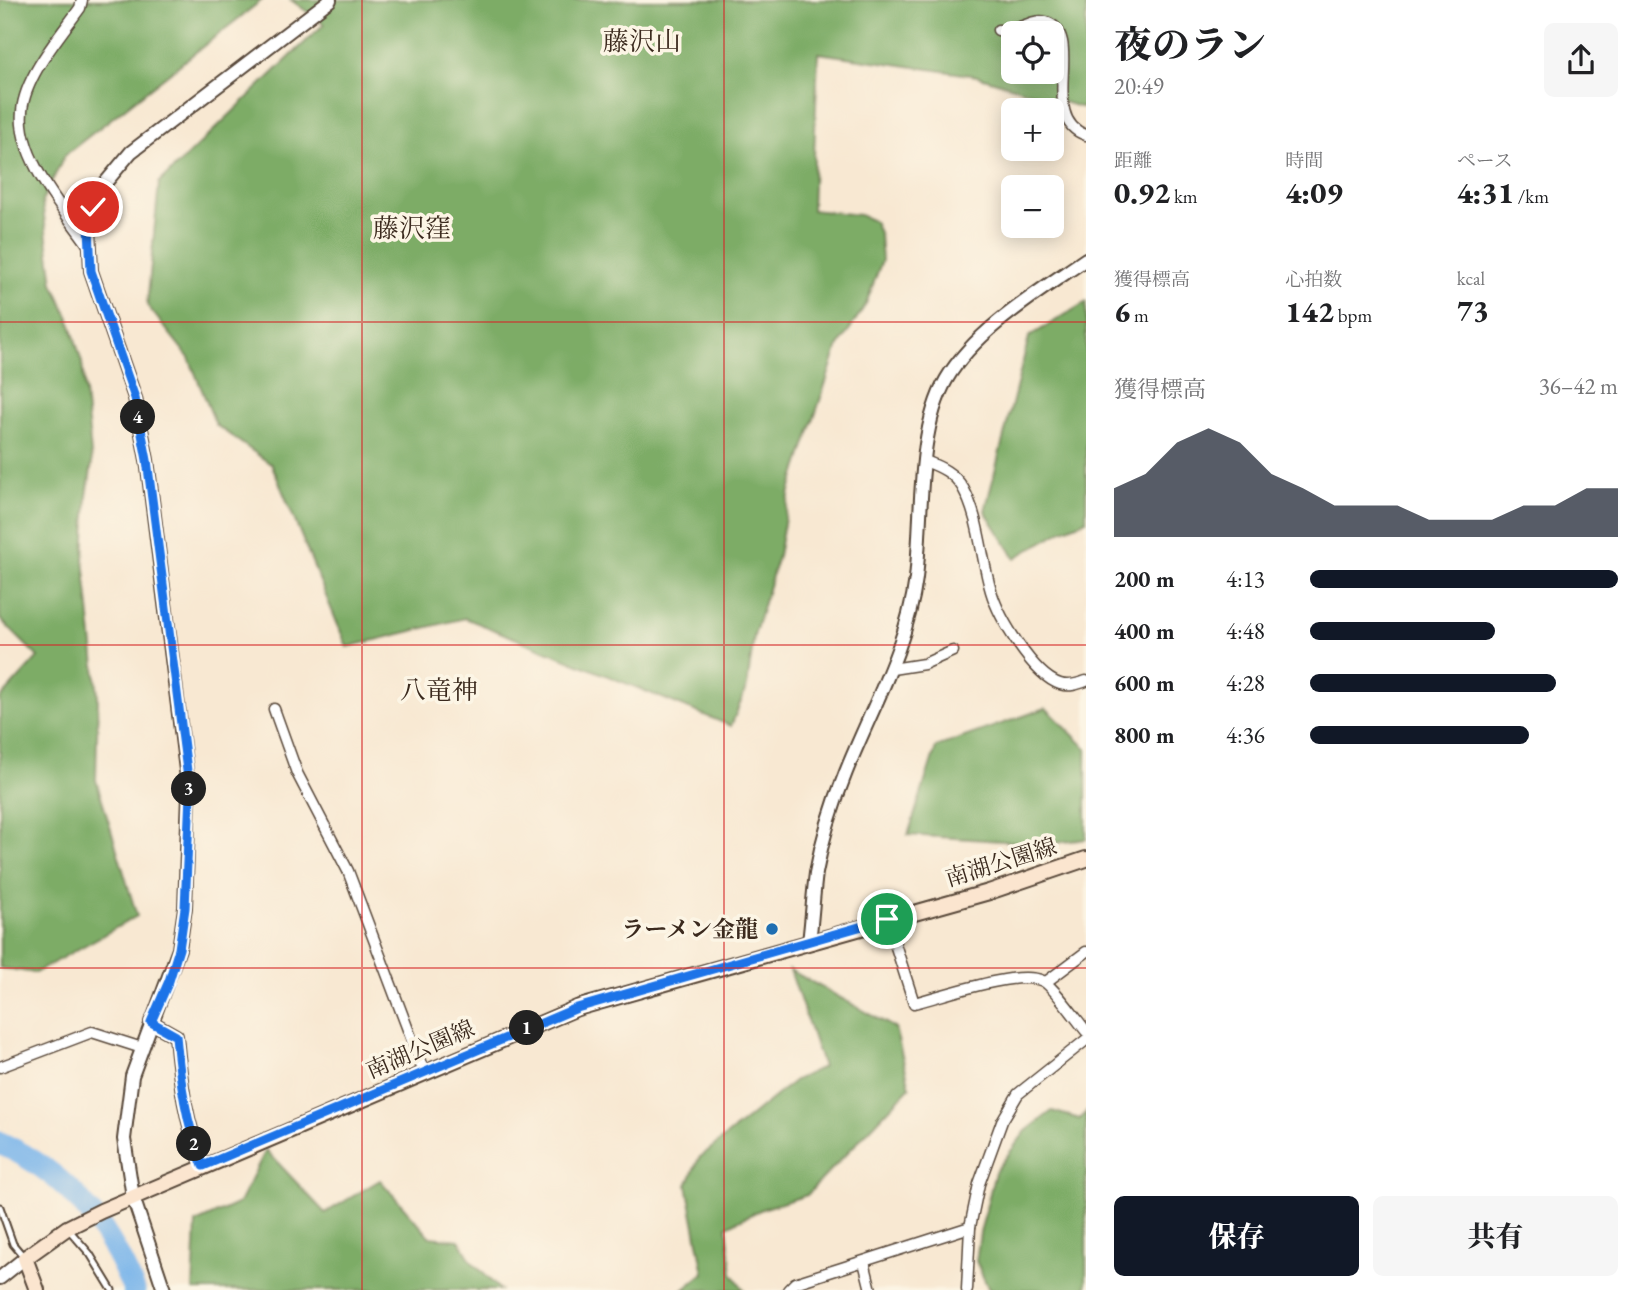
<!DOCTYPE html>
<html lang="ja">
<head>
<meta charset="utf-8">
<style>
	body { margin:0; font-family:"EB Garamond","Noto Serif JP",serif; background:#f6f6f6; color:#202124; height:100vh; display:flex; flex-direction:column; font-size:26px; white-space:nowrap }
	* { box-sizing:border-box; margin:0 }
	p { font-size:23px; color:#757577 }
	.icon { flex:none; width:38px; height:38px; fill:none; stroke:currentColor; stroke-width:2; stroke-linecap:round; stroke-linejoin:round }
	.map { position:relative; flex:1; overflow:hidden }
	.sheet { display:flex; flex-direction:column; background:#fff; width:560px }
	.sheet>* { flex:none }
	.buttons { position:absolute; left:1001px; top:21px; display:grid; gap:14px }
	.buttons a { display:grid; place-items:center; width:63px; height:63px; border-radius:10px; background:#fff; box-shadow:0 4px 18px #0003; font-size:35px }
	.pin { position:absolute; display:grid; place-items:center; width:60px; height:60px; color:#fff; margin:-30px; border:4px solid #fff; border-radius:50%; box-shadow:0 2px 7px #0007 }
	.km { position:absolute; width:35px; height:35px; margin:-18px; border-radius:50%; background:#222; color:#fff; font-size:19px; line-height:35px; text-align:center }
	.round { display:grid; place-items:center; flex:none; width:74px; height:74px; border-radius:10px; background:#f6f6f6 }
	.overview { display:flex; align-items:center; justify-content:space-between; height:119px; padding:0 28px }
	h1 { font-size:38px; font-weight:800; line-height:52px }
	.metrics { display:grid; grid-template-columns:repeat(3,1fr); gap:10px; height:119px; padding:7px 28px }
	.metrics div { display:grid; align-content:center }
	.metrics b { font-size:30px; font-weight:800 }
	.metrics small { font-size:19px; font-weight:400 }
	.metrics p { font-size:19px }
	.chart { height:196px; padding:14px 28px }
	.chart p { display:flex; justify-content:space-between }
	.chart svg { width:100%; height:126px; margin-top:7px; fill:#111827; opacity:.7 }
	.primary-button { display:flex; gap:14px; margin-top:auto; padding:14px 28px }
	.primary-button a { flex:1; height:80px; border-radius:10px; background:#111827; color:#fff; font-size:28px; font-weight:800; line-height:80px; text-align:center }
	.primary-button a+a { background:#f6f6f6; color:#202124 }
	ul { padding:0 28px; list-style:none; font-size:23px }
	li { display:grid; grid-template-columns:112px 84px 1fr; align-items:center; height:52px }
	li i { height:18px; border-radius:9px; background:#111827 }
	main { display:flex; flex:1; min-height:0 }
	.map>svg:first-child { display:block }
	.forest { fill:#7dac66; stroke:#5c6b42; stroke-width:2; fill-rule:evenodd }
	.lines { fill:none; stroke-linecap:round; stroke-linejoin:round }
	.river { stroke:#78b4ea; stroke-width:23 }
	.service-casing { stroke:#574639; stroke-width:9 }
	.minor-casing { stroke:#574639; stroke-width:13 }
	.tertiary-casing { stroke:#574639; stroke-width:16 }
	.secondary-casing { stroke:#574639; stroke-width:18 }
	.service { stroke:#fff; stroke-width:5 }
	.minor { stroke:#fff; stroke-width:10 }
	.tertiary { stroke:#fff; stroke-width:12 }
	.secondary { stroke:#fbe5cf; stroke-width:14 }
	.route-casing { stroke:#fff; stroke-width:14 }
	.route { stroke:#1a73e8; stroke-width:9 }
	.grid { fill:none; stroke:#d62828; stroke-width:2; stroke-opacity:0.55 }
	.poi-dot { fill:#1f6fb2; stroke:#fcf5e5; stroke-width:2.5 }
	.labels { text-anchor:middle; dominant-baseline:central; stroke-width:7; stroke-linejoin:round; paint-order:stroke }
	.street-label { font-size:23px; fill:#3b2a1e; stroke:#fcf5e5 }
	.poi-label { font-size:23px; font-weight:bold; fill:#3b2a1e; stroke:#fcf5e5; text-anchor:end }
	.quarter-label { font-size:26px; fill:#3b2a1e; stroke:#fcf5e5 }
</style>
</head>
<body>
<main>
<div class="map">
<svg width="1086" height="1290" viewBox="0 0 1086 1290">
	<rect width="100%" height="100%" fill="#fcf5e5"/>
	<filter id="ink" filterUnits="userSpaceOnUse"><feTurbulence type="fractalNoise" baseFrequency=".0143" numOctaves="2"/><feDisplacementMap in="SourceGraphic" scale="14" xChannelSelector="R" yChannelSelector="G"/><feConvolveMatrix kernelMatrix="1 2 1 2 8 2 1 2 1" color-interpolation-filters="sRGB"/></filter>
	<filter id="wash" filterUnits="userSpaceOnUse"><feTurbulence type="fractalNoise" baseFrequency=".00686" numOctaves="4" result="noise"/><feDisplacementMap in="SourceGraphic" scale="28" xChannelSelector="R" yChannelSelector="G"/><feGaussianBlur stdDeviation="1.57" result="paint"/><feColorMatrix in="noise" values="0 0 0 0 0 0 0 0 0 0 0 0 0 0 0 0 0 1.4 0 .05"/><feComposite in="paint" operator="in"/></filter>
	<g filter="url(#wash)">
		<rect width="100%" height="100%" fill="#f8e8d2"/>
		<g class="forest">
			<path d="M0 0H262L65 155 42 201 53 283 69 318 82 363 92 463 87 496 84 559 98 696 96 780 137 916 35 973 0 968V699L38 657 0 619Z"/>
			<path d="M291 0H1086V109L977 76 818 53 812 210 860 215 874 221 880 235 882 260 866 304 837 349 790 491 778 556 754 636 747 686 731 726 465 618 347 647 272 465 216 425 189 358 147 305 159 183 324 24ZM1013 33H1052V72H1013Z"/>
			<path d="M1086 302V520L1063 530 1015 558 985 511 1029 337Z"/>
			<path d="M1046 708 1086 748V839L1047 844 908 835 936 747Z"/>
			<path d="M790 970 895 1028 910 1087 807 1195 762 1209 727 1226 732 1273 744 1290H683L704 1273 687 1185 699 1158 795 1080 823 1067Z"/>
			<path d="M1052 1111 1080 1119 1086 1112V1290H989L976 1261 980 1233 995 1172 1026 1131Z"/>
			<path d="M266 1150 325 1213 380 1180 430 1237 459 1240 472 1262 500 1290H193L196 1223 239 1203Z"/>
		</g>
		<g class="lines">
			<path class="river" d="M0 1143C68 1174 106 1223 134 1290"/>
		</g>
	</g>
	<g filter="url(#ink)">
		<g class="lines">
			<defs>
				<g id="service">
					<path d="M0 1207 13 1244 24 1257"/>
					<path d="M69 1230 90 1254 112 1290"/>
				</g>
				<g id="minor">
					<path d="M82 0 80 8C60 36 25 76 22 111 17 157 64 210 89 246"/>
					<path d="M998 30C1018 33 1031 18 1046 22 1086 35 1037 119 1086 135"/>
					<path d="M925 461C941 467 954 473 963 488 980 519 981 558 991 591 999 618 1033 675 1060 684 1069 687 1078 684 1086 681"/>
					<path d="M892 669 924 664 953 651"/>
					<path d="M274 709 297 773 348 871 424 1072"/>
					<path d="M887 919 914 1003C943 996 1018 969 1043 981 1053 986 1077 1020 1086 1031"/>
					<path d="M1046 982 1086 952"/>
					<path d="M0 1067 92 1032 142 1048"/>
					<path d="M864 1262 871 1290"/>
					<path d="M788 1290 795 1283 970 1227"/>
					<path d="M967 1290 970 1227 979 1184 1002 1121 1018 1094 1086 1040"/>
				</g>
				<g id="tertiary">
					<path d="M809 942C812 919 813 896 816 873 822 839 833 804 846 772 872 707 907 648 916 578 923 517 916 433 946 380 975 330 1040 291 1086 259"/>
					<path d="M151 1022 176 1036C180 1081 186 1124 203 1166"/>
					<path d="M0 1278 25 1258"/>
					<path d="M164 1290 133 1197 124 1139 132 1076 179 949 185 908 189 794 147 460 135 398 91 271 89 227 101 188 131 152 330 0"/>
				</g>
				<path id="secondary" d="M37 1290 25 1258 67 1228 101 1211 577 1008 989 892 1086 859"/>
			</defs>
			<use href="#service" class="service-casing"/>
			<use href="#minor" class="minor-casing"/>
			<use href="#tertiary" class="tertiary-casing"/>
			<use href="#secondary" class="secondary-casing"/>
			<use href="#service" class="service"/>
			<use href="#minor" class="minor"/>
			<use href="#tertiary" class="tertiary"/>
			<use href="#secondary" class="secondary"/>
		</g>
	</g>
	<g class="lines" filter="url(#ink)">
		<defs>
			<path id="route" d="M93 207 89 227 91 271 135 398 147 460 190 794 185 908 179 949 169 981 151 1022 176 1036C180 1080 186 1124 203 1166L577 1008 887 919"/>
		</defs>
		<use href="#route" class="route-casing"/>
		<use href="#route" class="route"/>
	</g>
	<path class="grid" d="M362 0V1290M724 0V1290M0 322H1086M0 645H1086M0 968H1086"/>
	<circle class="poi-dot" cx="772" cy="929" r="7"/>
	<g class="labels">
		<g class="street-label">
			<text transform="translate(1001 862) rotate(-17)">南湖公園線</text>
			<text transform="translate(420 1049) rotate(-23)">南湖公園線</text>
		</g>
		<g class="poi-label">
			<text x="758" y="929">ラーメン金龍</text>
		</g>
		<g class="quarter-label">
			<text x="642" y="41">藤沢山</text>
			<text x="412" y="228">藤沢窪</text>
			<text x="439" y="690">八竜神</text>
		</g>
	</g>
</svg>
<div class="buttons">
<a><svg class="icon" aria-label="locate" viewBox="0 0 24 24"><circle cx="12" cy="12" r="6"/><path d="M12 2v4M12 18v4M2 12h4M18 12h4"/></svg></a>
<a>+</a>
<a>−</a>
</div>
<div class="pin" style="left:887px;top:919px;background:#1e9e55"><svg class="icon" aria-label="arrive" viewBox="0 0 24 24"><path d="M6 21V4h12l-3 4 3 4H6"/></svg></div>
<div class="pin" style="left:93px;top:207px;background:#d93025"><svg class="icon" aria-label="check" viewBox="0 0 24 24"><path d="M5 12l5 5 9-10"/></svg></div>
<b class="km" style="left:527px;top:1028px">1</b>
<b class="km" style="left:194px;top:1144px">2</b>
<b class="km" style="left:189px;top:789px">3</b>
<b class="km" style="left:138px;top:417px">4</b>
</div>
<section class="sheet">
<div class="overview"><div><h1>夜のラン</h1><p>20:49</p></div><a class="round"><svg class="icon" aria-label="share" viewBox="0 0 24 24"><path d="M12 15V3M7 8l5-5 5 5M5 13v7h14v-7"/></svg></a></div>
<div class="metrics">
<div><p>距離</p><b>0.92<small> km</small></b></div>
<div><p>時間</p><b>4:09</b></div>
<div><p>ペース</p><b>4:31<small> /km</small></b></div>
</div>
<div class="metrics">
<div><p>獲得標高</p><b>6<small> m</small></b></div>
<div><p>心拍数</p><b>142<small> bpm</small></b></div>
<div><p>kcal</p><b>73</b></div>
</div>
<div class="chart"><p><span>獲得標高</span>36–42 m</p>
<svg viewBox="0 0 160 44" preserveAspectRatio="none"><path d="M0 44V27L10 22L20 11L30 6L40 11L50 22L60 27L70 33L80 33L90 33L100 38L110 38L120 38L130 33L140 33L150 27L160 27V44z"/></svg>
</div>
<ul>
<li><b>200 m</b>4:13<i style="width:100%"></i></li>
<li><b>400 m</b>4:48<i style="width:60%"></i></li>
<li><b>600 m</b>4:28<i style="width:80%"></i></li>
<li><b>800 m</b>4:36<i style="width:71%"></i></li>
</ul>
<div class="primary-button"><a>保存</a><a>共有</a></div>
</section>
</main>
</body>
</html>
